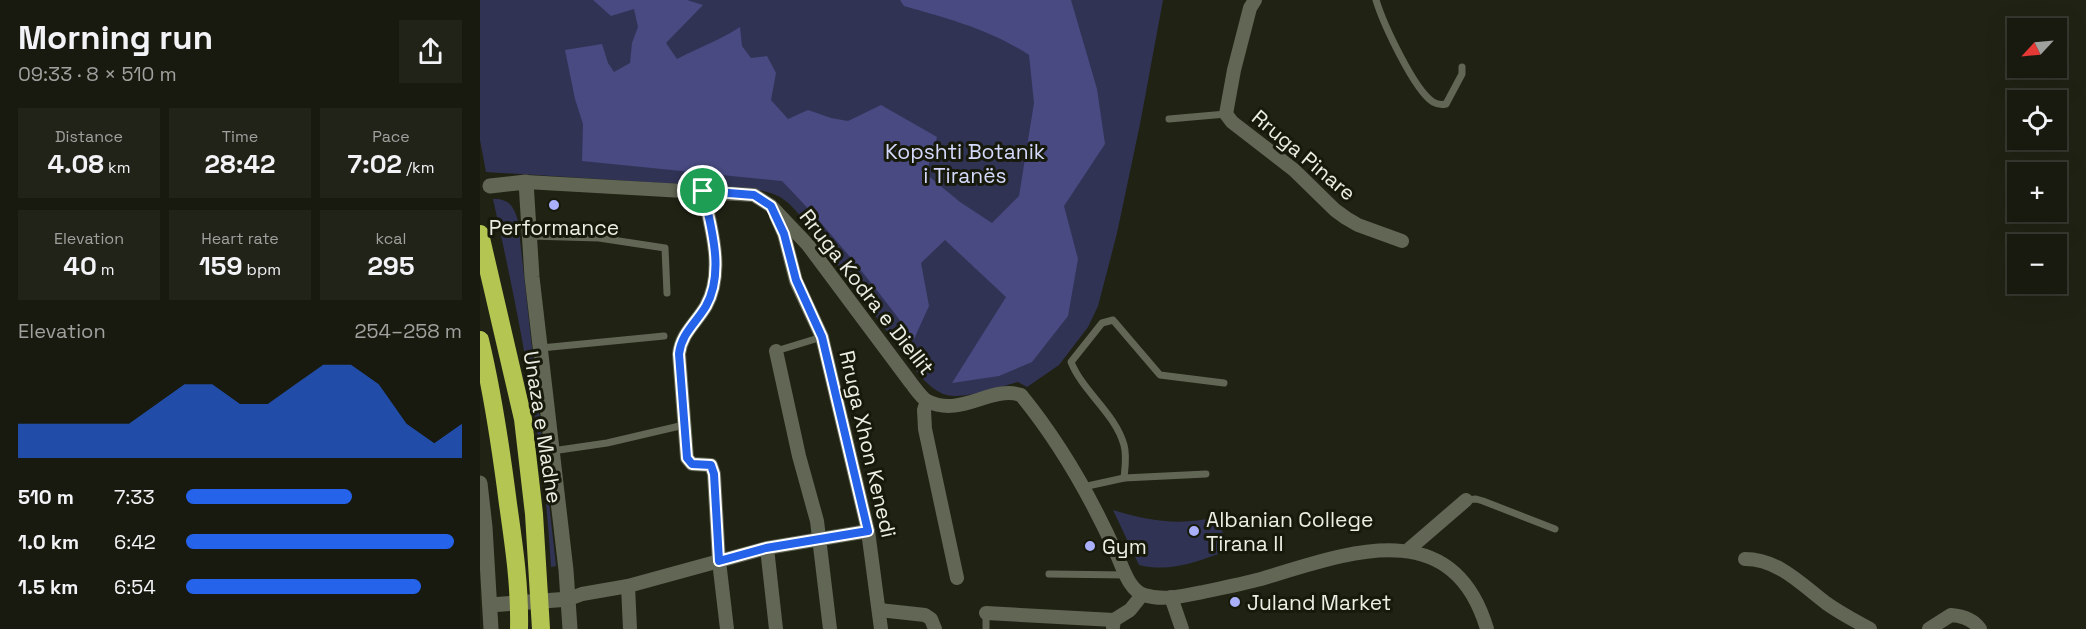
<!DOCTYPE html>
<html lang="en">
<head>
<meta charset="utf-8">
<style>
	body { margin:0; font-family:"Space Grotesk",sans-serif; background:#212318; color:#f1f3f6; height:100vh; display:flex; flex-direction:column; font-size:22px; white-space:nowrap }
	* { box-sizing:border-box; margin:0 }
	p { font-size:20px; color:#9fa19e }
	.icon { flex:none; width:33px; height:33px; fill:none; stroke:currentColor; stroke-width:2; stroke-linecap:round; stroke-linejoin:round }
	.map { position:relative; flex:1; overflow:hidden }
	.side { display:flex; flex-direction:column; background:#181a0f; width:480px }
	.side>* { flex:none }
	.needle { width:39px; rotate:244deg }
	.fabs { position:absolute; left:1527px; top:18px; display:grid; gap:12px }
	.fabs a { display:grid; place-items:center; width:60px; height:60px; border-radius:0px; background:#181a0f; box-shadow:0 6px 24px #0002,0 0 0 2px #36382f; font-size:30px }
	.pin { position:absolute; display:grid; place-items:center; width:51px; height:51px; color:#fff; margin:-26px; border:3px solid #fff; border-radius:50%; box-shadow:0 2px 6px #0007 }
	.round { display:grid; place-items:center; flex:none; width:63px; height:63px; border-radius:0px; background:#212318 }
	.head { display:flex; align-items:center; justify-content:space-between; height:102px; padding:0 18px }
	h1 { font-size:33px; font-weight:700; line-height:45px }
	.figures { display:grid; grid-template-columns:repeat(3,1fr); gap:9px; height:102px; padding:6px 18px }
	.figures div { display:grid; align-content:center; border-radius:0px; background:#212318; text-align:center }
	.figures b { font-size:26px; font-weight:700 }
	.figures small { font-size:16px; font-weight:400 }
	.figures p { font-size:16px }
	.chart { height:168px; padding:12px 18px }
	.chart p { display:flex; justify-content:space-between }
	.chart svg { width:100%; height:108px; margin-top:6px; fill:#2563eb; opacity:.7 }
	ul { padding:0 18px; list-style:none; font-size:20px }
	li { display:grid; grid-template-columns:96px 72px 1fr; align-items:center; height:45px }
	li i { height:15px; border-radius:8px; background:#2563eb }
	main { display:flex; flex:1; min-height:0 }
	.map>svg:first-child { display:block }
	.green { fill:#313355 }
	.forest { fill:#484a81 }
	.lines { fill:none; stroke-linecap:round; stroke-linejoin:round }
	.lane { stroke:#626654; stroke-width:7 }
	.street { stroke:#626654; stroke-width:14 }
	.secondary { stroke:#626654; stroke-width:15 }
	.highway { stroke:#b4c651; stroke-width:18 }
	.route-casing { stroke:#fff; stroke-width:12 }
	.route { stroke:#2563eb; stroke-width:8 }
	.poi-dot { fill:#aab0fb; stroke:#171a0b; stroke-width:2 }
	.labels { text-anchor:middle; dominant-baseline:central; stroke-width:6; stroke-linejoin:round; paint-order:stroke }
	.park-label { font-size:21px; fill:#d5d9fc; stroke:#171a0b }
	.street-label { font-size:21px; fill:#eceee4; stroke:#171a0b }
	.poi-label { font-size:21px; fill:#eceee4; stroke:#171a0b; text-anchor:start }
</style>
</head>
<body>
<main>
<section class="side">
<div class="head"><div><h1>Morning run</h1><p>09:33 · 8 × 510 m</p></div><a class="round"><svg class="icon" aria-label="share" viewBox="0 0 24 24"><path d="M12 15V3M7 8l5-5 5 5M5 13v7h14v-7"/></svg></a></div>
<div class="figures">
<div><p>Distance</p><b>4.08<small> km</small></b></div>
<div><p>Time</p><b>28:42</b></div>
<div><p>Pace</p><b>7:02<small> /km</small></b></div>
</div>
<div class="figures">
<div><p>Elevation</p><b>40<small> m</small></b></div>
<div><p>Heart rate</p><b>159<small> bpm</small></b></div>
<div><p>kcal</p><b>295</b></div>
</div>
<div class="chart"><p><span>Elevation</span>254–258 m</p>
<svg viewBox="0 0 160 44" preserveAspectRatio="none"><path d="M0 44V30L10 30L20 30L30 30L40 30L50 22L60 14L70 14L80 22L90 22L100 14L110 6L120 6L130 14L140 30L150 38L160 30V44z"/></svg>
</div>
<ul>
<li><b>510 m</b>7:33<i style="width:60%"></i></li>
<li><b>1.0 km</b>6:42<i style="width:97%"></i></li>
<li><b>1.5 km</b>6:54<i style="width:85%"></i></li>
</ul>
</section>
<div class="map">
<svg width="1606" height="629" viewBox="0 0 1606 629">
	<rect width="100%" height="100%" fill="#202314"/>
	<g class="green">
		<path d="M0 0H683L660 124 637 233 618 306 608 327 579 365 547 387 538 382C519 387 481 401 463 394 454 390 447 383 440 376L331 229C306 198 302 192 263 188L6 172 0 140Z"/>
		<path d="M13 199C28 198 34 206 38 221L76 566 71 567C64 443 40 320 13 199Z"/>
		<path d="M633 510C668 521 700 526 737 517L749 550C719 561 691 573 659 565Z"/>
	</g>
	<path class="forest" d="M113 0H207L223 5 186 43 197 59C218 48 240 40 260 27L262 46 271 58 287 56 296 73 291 100 308 119 328 110 351 118 368 121 401 105 457 137 446 174 480 202 512 223 539 196 554 103 549 55C509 29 469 19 424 6L420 0H591L617 89 625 144 584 206 598 259 588 316 552 362 519 376 472 383 526 297 465 240 441 263 449 306 434 339C393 284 350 230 302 181L102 161 103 124 95 99 85 50 122 44 128 63 134 72 150 63 152 43 158 27 154 9 131 16Z"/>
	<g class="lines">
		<g class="lane">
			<path d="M896 0C903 23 934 90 953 102 958 105 961 105 966 104L982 74V67"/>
			<path d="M689 119 746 114"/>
			<path d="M50 236 119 238 185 248 187 293"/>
			<path d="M61 348 184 336"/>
			<path d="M296 351 342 337"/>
			<path d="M72 451 127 443 204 425"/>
			<path d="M644 478C645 467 647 456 644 445 635 413 603 392 591 362L622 323 633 320 680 375 744 383"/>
			<path d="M603 487 644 478 726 474"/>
			<path d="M986 500 996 499 1003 501 1075 529"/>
			<path d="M569 574 647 575"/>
			<path d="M506 629V613"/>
		</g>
		<g class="street">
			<path d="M775 0 770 8 754 70 746 114 752 122 814 170 855 210 866 218 878 225 922 241"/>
			<path d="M46 182 274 195 291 206 328 245 431 383C435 388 441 397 447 401 482 418 510 385 541 395 581 444 611 497 637 555 643 568 649 590 664 595 682 601 704 596 723 592 742 588 762 584 781 579 865 554 972 511 1007 629"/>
			<path d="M223 191C231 227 245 272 226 306 216 323 201 334 199 354L207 458 212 464 231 465 234 474 239 561 247 629"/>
			<path d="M296 216 304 234 316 281 342 337 388 531 401 629"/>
			<path d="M296 351 319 456 337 521 350 629"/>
			<path d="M447 401 444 410 445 429 477 578"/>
			<path d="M287 548 296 629"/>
			<path d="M928 550 986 500"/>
			<path d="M1265 559C1298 559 1321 584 1346 603 1360 613 1375 621 1390 629"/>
			<path d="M148 586 150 629"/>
			<path d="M691 597 702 629"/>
			<path d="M89 599 102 594 148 586 287 548 388 531"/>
			<path d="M399 610 445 615 451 619 455 629"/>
			<path d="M506 613 634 620"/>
			<path d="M633 627 634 620 650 610 662 595"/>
			<path d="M1449 629 1471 615C1483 616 1493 619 1500 629"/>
		</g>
		<g class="secondary">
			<path d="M10 186 46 182 52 277 86 570 90 629"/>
			<path d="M0 483 5 527 11 629"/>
			<path d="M10 605 89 599"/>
		</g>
		<g class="highway">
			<path d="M0 234 43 419 54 514 61 629"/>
			<path d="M0 340C13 394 21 449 28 504 34 546 40 587 39 629"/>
		</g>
	</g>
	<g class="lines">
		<defs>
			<path id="route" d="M223 191 274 195 291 206 304 234 316 280 342 337 388 531 286 548 239 561 234 474 231 465 212 464 207 458 199 354C201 334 216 323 226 306 245 272 231 227 223 191Z"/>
		</defs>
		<use href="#route" class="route-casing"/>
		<use href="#route" class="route"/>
	</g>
	<g class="poi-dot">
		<circle cx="74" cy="205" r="6"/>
		<circle cx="714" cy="531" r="6"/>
		<circle cx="610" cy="546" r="6"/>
		<circle cx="755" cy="602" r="6"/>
	</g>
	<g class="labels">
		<g class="park-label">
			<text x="485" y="151">Kopshti Botanik<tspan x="485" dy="24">i Tiranës</tspan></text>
		</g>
		<g class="street-label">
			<text transform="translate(824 155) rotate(40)">Rruga Pinare</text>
			<text transform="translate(387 292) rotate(52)">Rruga Kodra e Diellit</text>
			<text transform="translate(63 427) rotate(81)">Unaza e Madhe</text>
			<text transform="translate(388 444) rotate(77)">Rruga Xhon Kenedi</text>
		</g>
		<g class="poi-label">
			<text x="74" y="227" text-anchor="middle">Performance</text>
			<text x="726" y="519">Albanian College<tspan x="726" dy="24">Tirana II</tspan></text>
			<text x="622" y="546">Gym</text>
			<text x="767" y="602">Juland Market</text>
		</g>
	</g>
</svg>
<div class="fabs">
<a><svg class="needle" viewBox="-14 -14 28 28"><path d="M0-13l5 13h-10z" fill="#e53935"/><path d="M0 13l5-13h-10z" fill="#9fa19e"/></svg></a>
<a><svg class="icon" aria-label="locate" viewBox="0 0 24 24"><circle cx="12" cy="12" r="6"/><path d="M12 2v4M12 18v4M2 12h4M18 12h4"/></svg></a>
<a>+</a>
<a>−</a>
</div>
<div class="pin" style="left:223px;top:191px;background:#1e9e55"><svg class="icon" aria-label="arrive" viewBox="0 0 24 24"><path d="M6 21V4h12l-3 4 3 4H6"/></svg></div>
</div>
</main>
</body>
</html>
